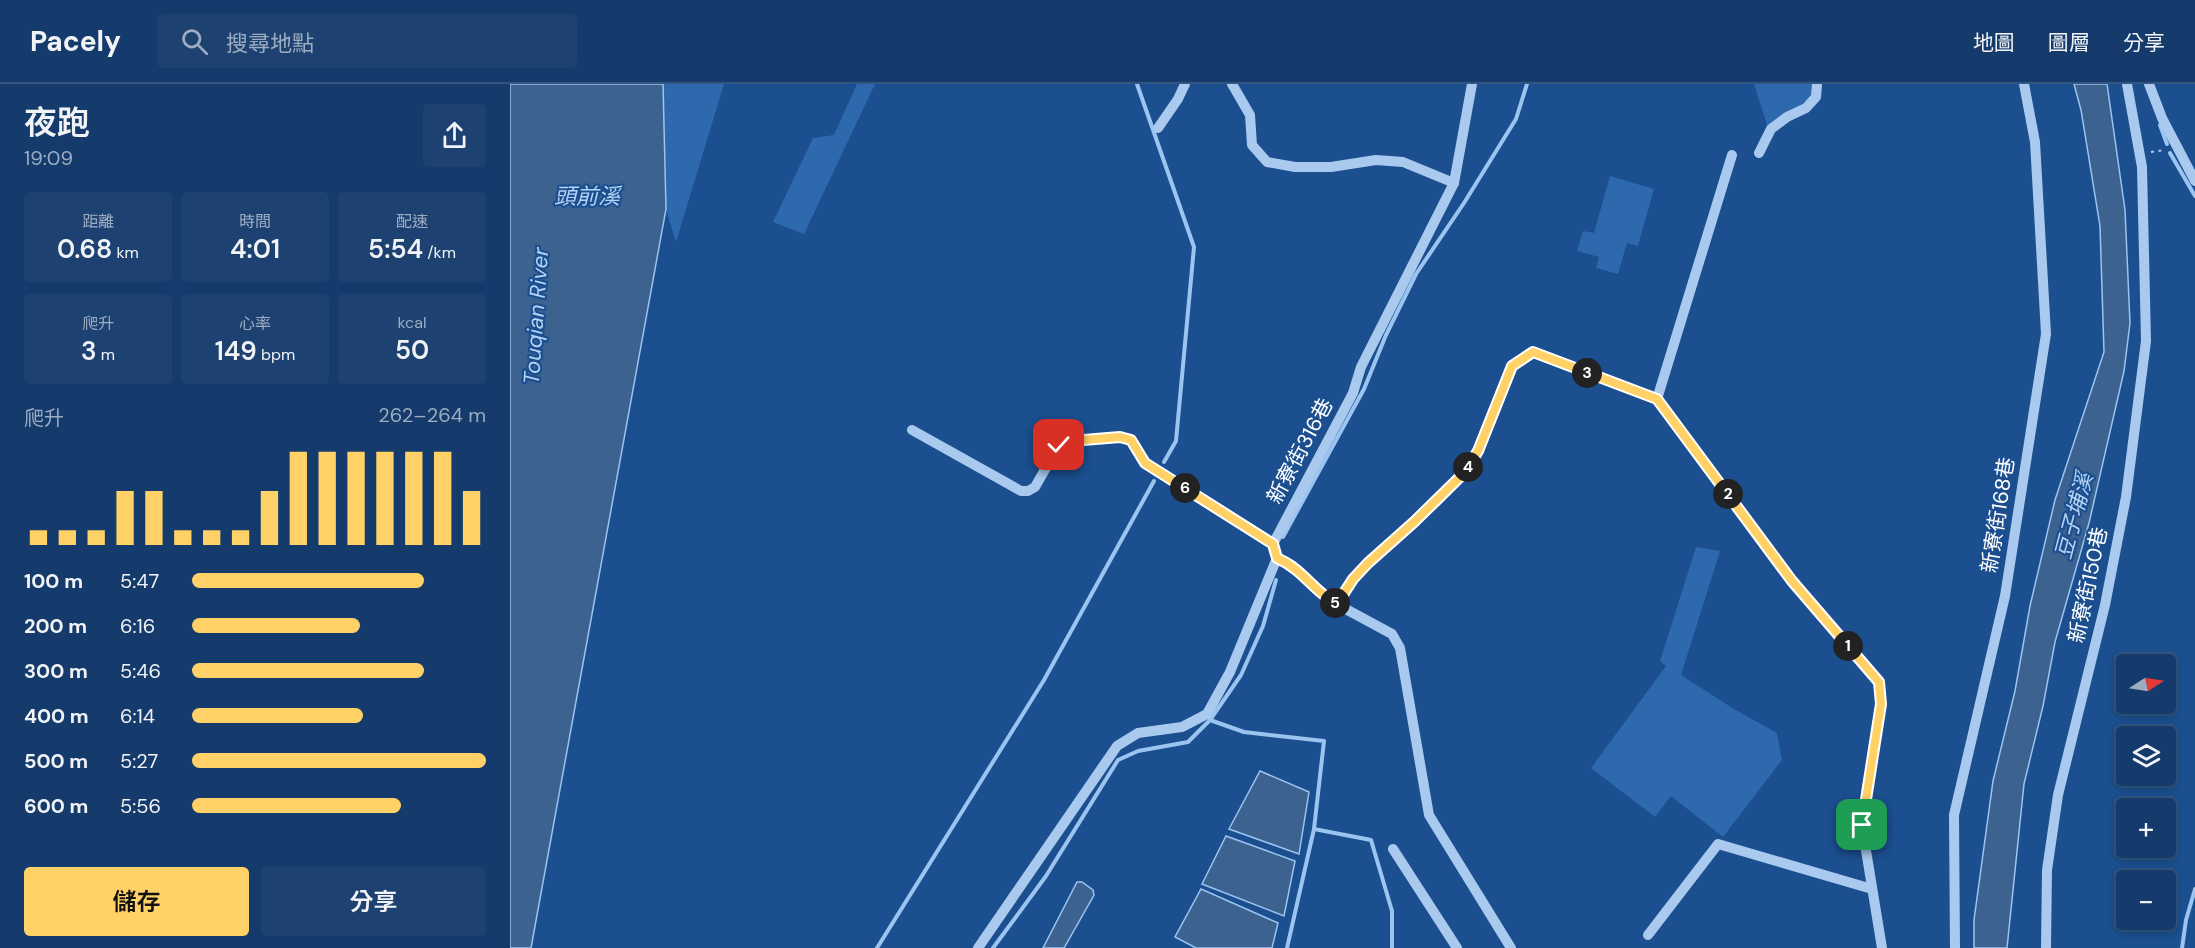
<!DOCTYPE html>
<html lang="zh-TW">
<head>
<meta charset="utf-8">
<style>
	body { margin:0; font-family:"DM Sans","Noto Sans TC",sans-serif; background:#1d4271; color:#f1f3f6; height:100vh; display:flex; flex-direction:column; font-size:22px; white-space:nowrap }
	* { box-sizing:border-box; margin:0 }
	p { font-size:20px; color:#9dadc1 }
	.icon { flex:none; width:33px; height:33px; fill:none; stroke:currentColor; stroke-width:2; stroke-linecap:round; stroke-linejoin:round }
	.map { position:relative; flex:1; overflow:hidden }
	.drawer { display:flex; flex-direction:column; background:#143b6b; width:510px }
	.drawer>* { flex:none }
	.needle { width:39px; rotate:78deg }
	.buttons { position:absolute; left:1606px; top:570px; display:grid; gap:12px }
	.buttons a { display:grid; place-items:center; width:60px; height:60px; border-radius:6px; background:#143b6b; box-shadow:0 3px 9px #0003,0 0 0 2px #33557e; font-size:30px }
	.pin { position:absolute; display:grid; place-items:center; width:51px; height:51px; color:#fff; margin:-26px; border-radius:12px; box-shadow:0 3px 9px #0006 }
	.km { position:absolute; width:30px; height:30px; margin:-15px; border-radius:50%; background:#222; color:#fff; font-size:16px; line-height:30px; text-align:center }
	.round { display:grid; place-items:center; flex:none; width:63px; height:63px; border-radius:6px; background:#1d4271 }
	.overview { display:flex; align-items:center; justify-content:space-between; height:102px; padding:0 24px }
	h1 { font-size:33px; font-weight:600; line-height:45px }
	.figures { display:grid; grid-template-columns:repeat(3,1fr); gap:9px; height:102px; padding:6px 24px }
	.figures div { display:grid; align-content:center; border-radius:6px; background:#1d4271; text-align:center }
	.figures b { font-size:26px; font-weight:600 }
	.figures small { font-size:16px; font-weight:400 }
	.figures p { font-size:16px }
	.chart { height:168px; padding:12px 24px }
	.chart p { display:flex; justify-content:space-between }
	.chart svg { width:100%; height:108px; margin-top:6px; stroke:#ffd166; stroke-width:6 }
	.primary-button { display:flex; gap:12px; margin-top:auto; padding:12px 24px }
	.primary-button a { flex:1; height:69px; border-radius:6px; background:#ffd166; color:#111; font-size:24px; font-weight:600; line-height:69px; text-align:center }
	.primary-button a+a { background:#1d4271; color:#f1f3f6 }
	ul { padding:0 24px; list-style:none; font-size:20px }
	li { display:grid; grid-template-columns:96px 72px 1fr; align-items:center; height:45px }
	li i { height:15px; border-radius:8px; background:#ffd166 }
	header { display:flex; align-items:center; gap:36px; box-sizing:border-box; height:84px; padding:0 30px; background:#143b6b; border-bottom:2px solid #33557e }
	header strong { font-size:28px }
	nav { display:flex; gap:33px; margin-inline-start:auto; font-size:21px }
	.search { width:420px; height:54px; background:#1d4271; display:flex; align-items:center; gap:15px; box-sizing:border-box; padding:0 21px; border-radius:6px; color:#9dadc1; font-size:22px }
	main { display:flex; flex:1; min-height:0 }
	.map>svg:first-child { display:block }
	.green { fill:#2e69ad }
	.water { fill:#3c6290; stroke:#9cc4f0; stroke-width:1.5 }
	.lines { fill:none; stroke-linecap:round; stroke-linejoin:round }
	.stream { stroke:#9cc4f0; stroke-width:4 }
	.path { stroke:#a9c9ee; stroke-width:2; stroke-dasharray:3 4.5; stroke-linecap:butt }
	.minor { stroke:#a9c9ee; stroke-width:10 }
	.route-casing { stroke:#fff; stroke-width:12 }
	.route { stroke:#ffd166; stroke-width:8 }
	.labels { text-anchor:middle; dominant-baseline:central; stroke-width:4.5; stroke-linejoin:round; paint-order:stroke }
	.street-label { font-size:21px; fill:#fff; stroke:#1b4f8f }
	.water-label { font-size:22px; font-style:italic; fill:#b5d3f5; stroke:#1b4f8f }
</style>
</head>
<body>
<header>
<strong>Pacely</strong>
<div class="search"><svg class="icon" aria-label="search" viewBox="0 0 24 24"><circle cx="10" cy="10" r="6"/><path d="M15 15l6 6"/></svg>搜尋地點</div>
<nav><a>地圖</a><a>圖層</a><a>分享</a></nav>
</header>
<main>
<section class="drawer">
<div class="overview"><div><h1>夜跑</h1><p>19:09</p></div><a class="round"><svg class="icon" aria-label="share" viewBox="0 0 24 24"><path d="M12 15V3M7 8l5-5 5 5M5 13v7h14v-7"/></svg></a></div>
<div class="figures">
<div><p>距離</p><b>0.68<small> km</small></b></div>
<div><p>時間</p><b>4:01</b></div>
<div><p>配速</p><b>5:54<small> /km</small></b></div>
</div>
<div class="figures">
<div><p>爬升</p><b>3<small> m</small></b></div>
<div><p>心率</p><b>149<small> bpm</small></b></div>
<div><p>kcal</p><b>50</b></div>
</div>
<div class="chart"><p><span>爬升</span>262–264 m</p>
<svg viewBox="0 0 160 44" preserveAspectRatio="none"><path d="M5 44V38M15 44V38M25 44V38M35 44V22M45 44V22M55 44V38M65 44V38M75 44V38M85 44V22M95 44V6M105 44V6M115 44V6M125 44V6M135 44V6M145 44V6M155 44V22"/></svg>
</div>
<ul>
<li><b>100 m</b>5:47<i style="width:79%"></i></li>
<li><b>200 m</b>6:16<i style="width:57%"></i></li>
<li><b>300 m</b>5:46<i style="width:79%"></i></li>
<li><b>400 m</b>6:14<i style="width:58%"></i></li>
<li><b>500 m</b>5:27<i style="width:100%"></i></li>
<li><b>600 m</b>5:56<i style="width:71%"></i></li>
</ul>
<div class="primary-button"><a>儲存</a><a>分享</a></div>
</section>
<div class="map">
<svg width="1685" height="864" viewBox="0 0 1685 864">
	<rect width="100%" height="100%" fill="#1b4f8f"/>
	<g class="green">
		<path d="M153 0H214L166 158 156 125Z"/>
		<path d="M347 0H365L294 150 263 138 303 54 324 51Z"/>
		<path d="M1244 0H1307L1305 11 1258 44Z"/>
		<path d="M1100 92 1144 105 1128 162 1117 159 1108 190 1086 184 1089 173 1067 167 1073 147 1084 149Z"/>
		<path d="M1186 463 1210 467 1171 591 1224 625 1267 649 1272 676 1213 753 1161 712 1145 733 1081 684 1156 582 1150 577Z"/>
	</g>
	<g class="water">
		<path d="M0 0H153L156 125 21 864H0Z"/>
		<path d="M1564 0H1597L1615 126 1620 239 1614 287 1579 439 1545 558 1533 622 1514 700 1497 864H1464V836L1483 697 1505 607 1520 522 1545 416 1594 268 1590 142 1571 26Z"/>
		<path d="M750 687 799 708 789 770 719 745Z"/>
		<path d="M716 752 785 777 774 832 692 800Z"/>
		<path d="M567 798H572L583 806 584 811 554 864H533Z"/>
		<path d="M691 805 768 839 762 864H686L665 853Z"/>
	</g>
	<g class="lines">
		<g class="stream">
			<path d="M627 0 684 163 666 357 654 378"/>
			<path d="M1650 41 1657 60"/>
			<path d="M1660 69 1685 112"/>
			<path d="M773 453 854 305 876 251 906 190 954 119 1006 35 1017 0"/>
			<path d="M700 636 734 648 814 657 804 745 861 756 882 827V864"/>
			<path d="M367 864 534 596 644 397"/>
			<path d="M483 864 536 792 608 676 628 667 678 658 700 636 731 591 753 542 766 496"/>
			<path d="M777 864 804 745"/>
			<path d="M1672 864 1676 836 1685 805"/>
		</g>
		<path class="path" d="M1641 68 1656 66"/>
		<g class="minor">
			<path d="M722 0 740 31 742 61 757 78 785 83H821L866 76 893 78 944 99"/>
			<path d="M962 0 944 99 851 283 843 309 763 460 767 474 782 481 819 516 882 550 890 564 919 731 1001 864"/>
			<path d="M1639 0 1652 34 1685 97"/>
			<path d="M648 44 668 15 675 0"/>
			<path d="M1249 69 1261 45 1277 33 1296 24 1306 13 1307 0"/>
			<path d="M1147 315 1222 71"/>
			<path d="M402 346 511 407H518L525 403 549 361 561 357 610 353 621 356 635 379 763 460"/>
			<path d="M827 520 843 495 858 479 926 418 954 389 968 367 1002 282 1022 268 1147 315 1282 497 1369 598 1371 620 1352 742 1372 864"/>
			<path d="M883 765 947 864"/>
			<path d="M1138 851 1208 760 1362 805"/>
			<path d="M468 864 607 662 628 649 672 643 697 630 720 588 767 474"/>
			<path d="M1445 864 1444 731 1495 512 1536 250 1525 58 1514 0"/>
			<path d="M1536 864 1537 786 1548 711 1595 521 1616 413 1636 257 1632 83 1617 0"/>
		</g>
	</g>
	<g class="lines">
		<defs>
			<path id="route" d="M549 361 561 357 610 353 621 356 635 379 763 460 767 474C794 486 804 508 827 520L843 495 858 479 904 438 954 389 968 367 1002 282 1023 268 1147 315 1282 497 1369 598 1371 620 1352 741"/>
		</defs>
		<use href="#route" class="route-casing"/>
		<use href="#route" class="route"/>
	</g>
	<g class="labels">
		<g class="street-label">
			<text transform="translate(790 367) rotate(-62)">新寮街316巷</text>
			<text transform="translate(1488 431) rotate(-81)">新寮街168巷</text>
			<text transform="translate(1578 501) rotate(-78)">新寮街150巷</text>
		</g>
		<g class="water-label">
			<text x="77" y="112">頭前溪</text>
			<text transform="translate(26 232) rotate(-86)">Touqian River</text>
			<text transform="translate(1564 432) rotate(-75)">豆子埔溪</text>
		</g>
	</g>
</svg>
<div class="buttons">
<a><svg class="needle" viewBox="-14 -14 28 28"><path d="M0-13l5 13h-10z" fill="#e53935"/><path d="M0 13l5-13h-10z" fill="#9dadc1"/></svg></a>
<a><svg class="icon" aria-label="layers" viewBox="0 0 24 24"><path d="M12 4l9 5-9 5-9-5zM3 14l9 5 9-5"/></svg></a>
<a>+</a>
<a>−</a>
</div>
<div class="pin" style="left:1352px;top:741px;background:#1e9e55"><svg class="icon" aria-label="arrive" viewBox="0 0 24 24"><path d="M6 21V4h12l-3 4 3 4H6"/></svg></div>
<div class="pin" style="left:549px;top:361px;background:#d93025"><svg class="icon" aria-label="check" viewBox="0 0 24 24"><path d="M5 12l5 5 9-10"/></svg></div>
<b class="km" style="left:1338px;top:562px">1</b>
<b class="km" style="left:1218px;top:410px">2</b>
<b class="km" style="left:1077px;top:289px">3</b>
<b class="km" style="left:958px;top:383px">4</b>
<b class="km" style="left:825px;top:519px">5</b>
<b class="km" style="left:675px;top:404px">6</b>
</div>
</main>
</body>
</html>
